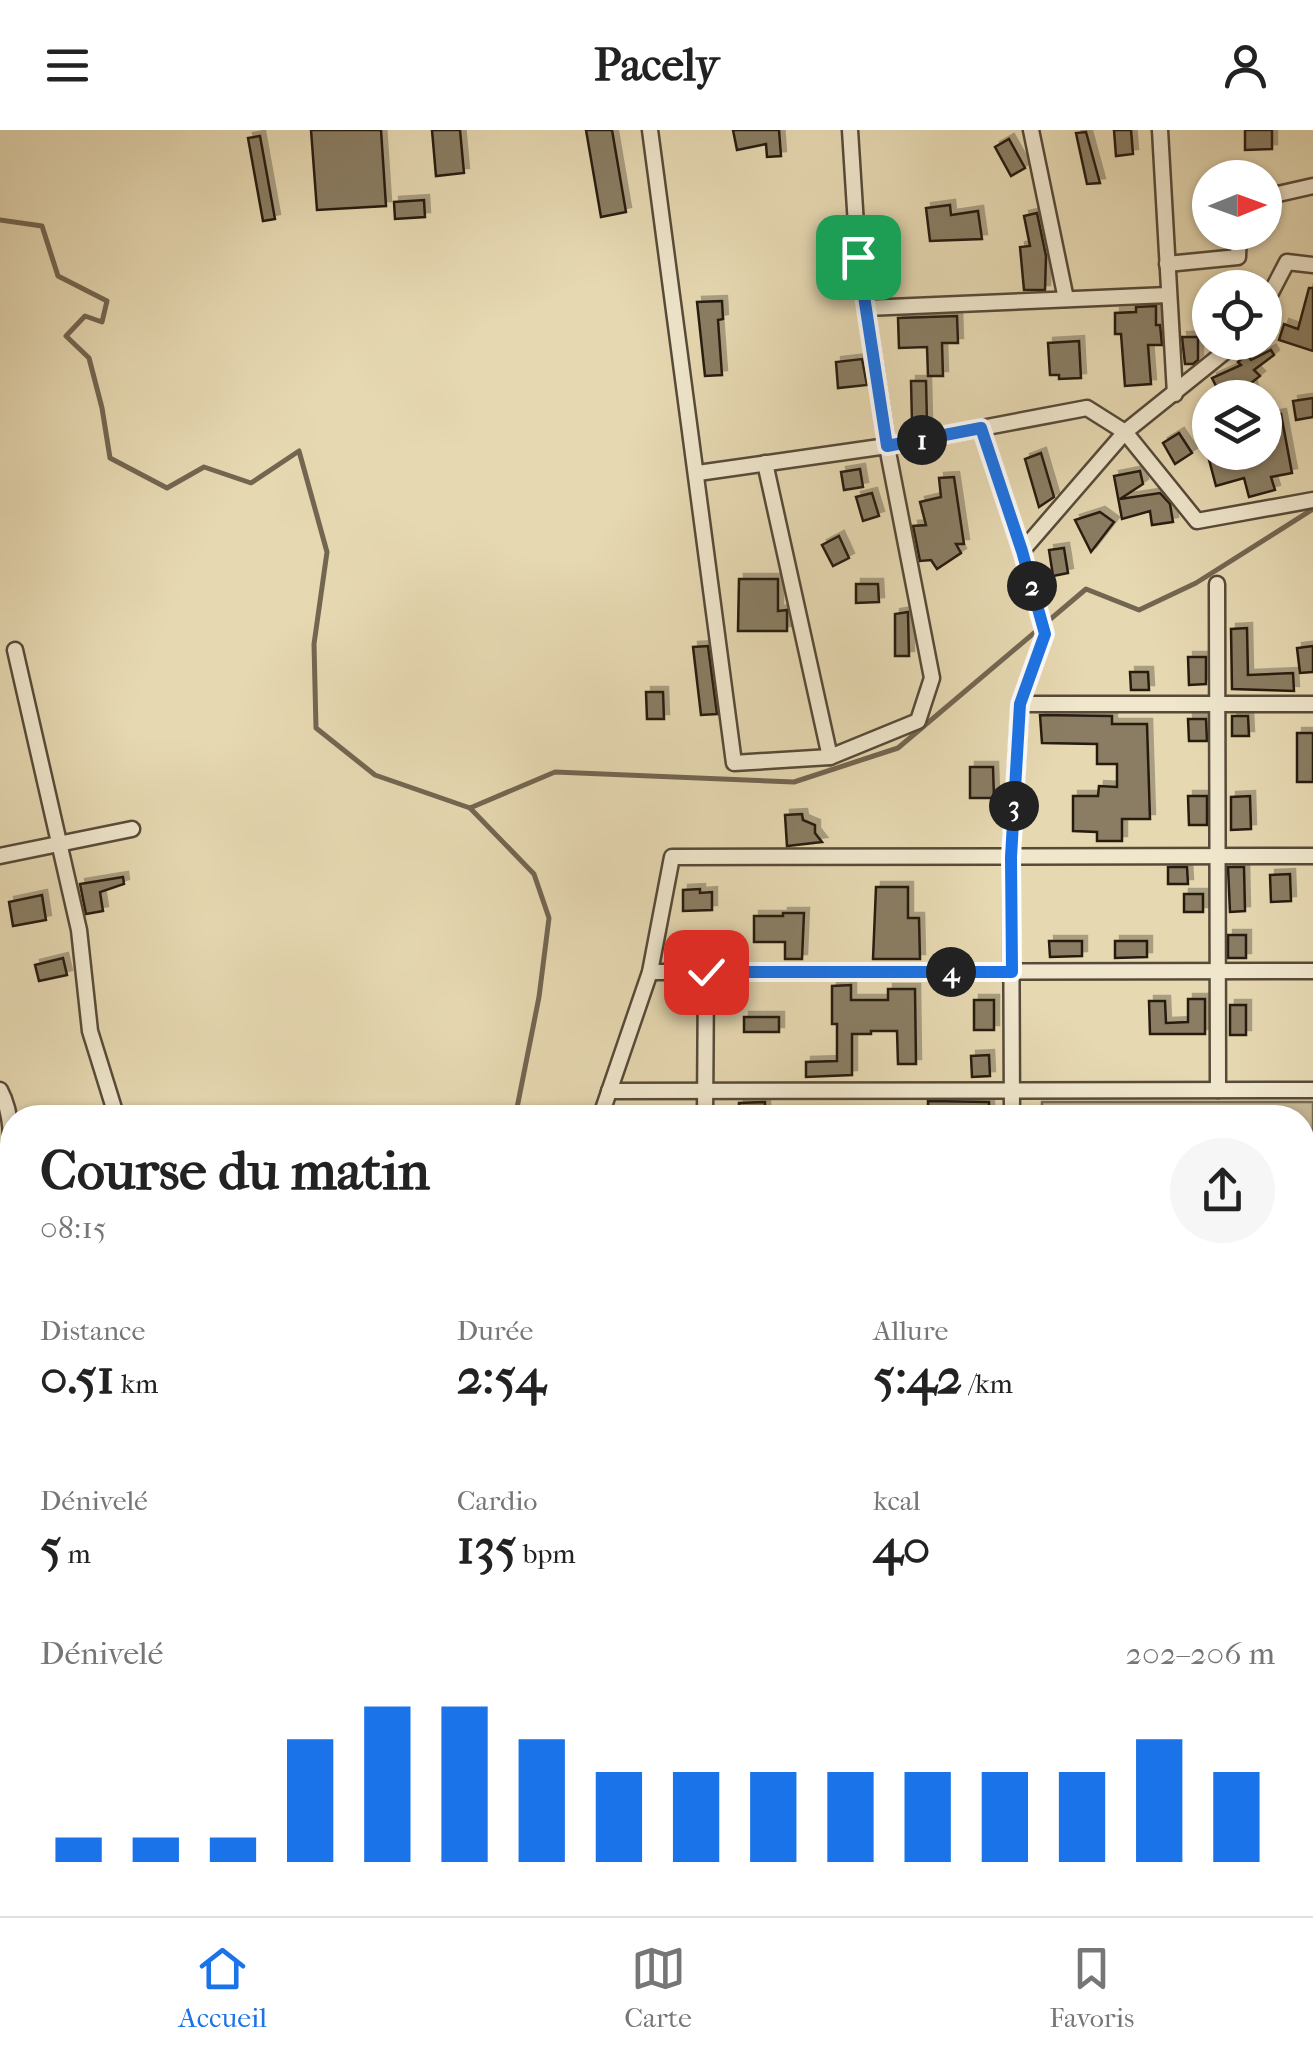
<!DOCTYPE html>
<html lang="fr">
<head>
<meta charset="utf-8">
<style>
	body { margin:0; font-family:"IM FELL French Canon",serif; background:#f6f6f6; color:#222; height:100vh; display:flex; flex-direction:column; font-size:38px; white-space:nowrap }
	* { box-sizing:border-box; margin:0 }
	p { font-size:32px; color:#767676 }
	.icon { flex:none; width:55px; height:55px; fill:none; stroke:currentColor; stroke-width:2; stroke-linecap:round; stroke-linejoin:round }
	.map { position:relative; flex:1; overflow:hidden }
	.sheet { position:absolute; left:0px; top:975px; width:1315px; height:812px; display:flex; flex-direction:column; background:#fff; border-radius:40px 40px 0 0; box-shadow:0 2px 8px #0004 }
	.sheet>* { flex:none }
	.needle { width:65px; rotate:89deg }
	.controls { position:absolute; left:1192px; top:30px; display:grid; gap:20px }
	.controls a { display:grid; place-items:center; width:90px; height:90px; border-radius:50%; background:#fff; box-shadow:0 2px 8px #0004; font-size:50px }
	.pin { position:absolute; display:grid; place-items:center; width:85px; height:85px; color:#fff; margin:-42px; border-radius:20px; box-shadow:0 5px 15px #0006 }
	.km { position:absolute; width:50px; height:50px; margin:-25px; border-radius:50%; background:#222; color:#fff; font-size:28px; line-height:50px; text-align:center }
	.round { display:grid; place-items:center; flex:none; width:105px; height:105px; border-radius:52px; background:#f6f6f6 }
	.headline { display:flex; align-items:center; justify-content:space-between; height:170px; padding:0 40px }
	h1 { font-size:55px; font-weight:700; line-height:75px }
	.metrics { display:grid; grid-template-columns:repeat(3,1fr); gap:15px; height:170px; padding:10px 40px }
	.metrics div { display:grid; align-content:center }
	.metrics b { font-size:50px; font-weight:700 }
	.metrics small { font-size:28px; font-weight:400 }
	.metrics p { font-size:28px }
	.chart { height:280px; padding:20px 40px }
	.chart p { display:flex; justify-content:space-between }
	.chart svg { width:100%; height:180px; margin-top:10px; stroke:#1a73e8; stroke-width:6 }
	header { display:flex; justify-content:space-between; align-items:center; height:130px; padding:0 40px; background:#fff; font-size:45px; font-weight:700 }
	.tab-bar { display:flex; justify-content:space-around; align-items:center; height:140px; border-top:2px solid #e0e0e0; background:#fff; font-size:28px; color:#767676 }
	.tab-bar a { display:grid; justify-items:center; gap:5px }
	.tab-bar .current { color:#1a73e8 }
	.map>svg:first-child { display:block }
	.green { fill:#c6b896; stroke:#766a54; stroke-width:2.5 }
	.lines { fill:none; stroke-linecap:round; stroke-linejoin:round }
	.stream { stroke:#736651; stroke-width:5 }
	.building { fill:#8a7d64; stroke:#271b11; stroke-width:2.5; filter:url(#shadow) }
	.minor-casing { stroke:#574a39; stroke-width:19 }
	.minor { stroke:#efe6cc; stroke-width:14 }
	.route-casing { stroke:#fff; stroke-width:20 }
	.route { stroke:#1a73e8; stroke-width:12 }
</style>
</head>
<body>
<header><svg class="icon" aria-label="menu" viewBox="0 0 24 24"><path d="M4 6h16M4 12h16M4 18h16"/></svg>Pacely<svg class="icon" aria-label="person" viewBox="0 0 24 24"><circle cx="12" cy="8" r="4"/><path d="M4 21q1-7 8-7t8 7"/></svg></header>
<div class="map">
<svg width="1313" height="1786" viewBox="0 0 1313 1786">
	<defs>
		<filter id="shadow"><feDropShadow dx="5" dy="-5" stdDeviation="0" flood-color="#0004"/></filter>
	</defs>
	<rect width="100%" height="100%" fill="#e6d8b1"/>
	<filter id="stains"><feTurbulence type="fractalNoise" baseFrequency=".002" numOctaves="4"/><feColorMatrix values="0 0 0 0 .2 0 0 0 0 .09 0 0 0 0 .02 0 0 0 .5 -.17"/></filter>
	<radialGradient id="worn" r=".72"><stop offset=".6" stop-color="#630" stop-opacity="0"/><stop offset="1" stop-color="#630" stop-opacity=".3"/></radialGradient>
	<path class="green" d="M1042 972H1313V1229H1302V988L1042 987Z"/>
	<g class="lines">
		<g class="stream">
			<path d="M0 90 42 96 58 146 107 171 102 192 85 186 66 206 89 228 102 278 110 328 167 358 204 337 251 353 299 321 327 422 314 514 316 598 375 645 470 678 555 642 794 652 898 618 1086 459 1139 480 1196 453 1313 379"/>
			<path d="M470 678 534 744 549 788 539 867 515 988"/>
			<path d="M144 1786 147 1775"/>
		</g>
	</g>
	<g class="building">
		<path d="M311 0H381L386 76 317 80Z"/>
		<path d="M432 0H460L464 43 436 46Z"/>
		<path d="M586 0H612L626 82 601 87Z"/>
		<path d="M733 0H779L781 26 767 27 766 14 737 20Z"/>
		<path d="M1114 0H1131L1133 24 1116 26Z"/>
		<path d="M1245 0H1272V19L1245 20Z"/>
		<path d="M1086 2 1100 53 1087 54 1076 3Z"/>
		<path d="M260 6 275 89 263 91 248 8Z"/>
		<path d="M1009 9 1025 38 1011 46 995 17Z"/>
		<path d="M424 70 425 87 395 89 394 72Z"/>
		<path d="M950 75 951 85 978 81 982 109 930 111 926 78Z"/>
		<path d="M1037 83 1046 126 1045 160H1024L1020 117 1030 116 1024 86Z"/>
		<path d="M1309 158H1313V221L1279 210 1284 194 1298 199Z"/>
		<path d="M722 171 723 189 718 190 722 245 705 246 697 172Z"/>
		<path d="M1156 176V195H1160L1162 215H1148L1151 254 1125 256 1121 204H1115V183L1136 182V177Z"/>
		<path d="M957 186 958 213H942L943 246H928L927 217 899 218 898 188Z"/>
		<path d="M1182 207H1198V230L1193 234H1185Z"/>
		<path d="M1079 211 1081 248 1059 249V245H1050L1048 213Z"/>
		<path d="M1271 220 1274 225 1254 240 1260 246 1251 253 1255 268H1222L1212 248 1241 235 1238 232 1247 224 1251 230Z"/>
		<path d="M862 229 867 255 838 258 836 232Z"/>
		<path d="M911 251H926L927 292 912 293Z"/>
		<path d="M1313 268V287L1296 290 1293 271Z"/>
		<path d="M1281 284 1292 343 1271 347 1275 360 1249 367 1244 348 1216 356 1207 322H1265V287Z"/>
		<path d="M1179 303 1192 323 1175 334 1163 313Z"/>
		<path d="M1041 323 1054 367 1039 377 1025 329Z"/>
		<path d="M860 339 863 357 844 360 841 342Z"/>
		<path d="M1140 341 1143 354 1120 369 1160 363 1170 374 1173 392 1152 395 1150 381 1122 389 1114 346Z"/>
		<path d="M954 347 964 414H956L961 423 937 439 931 430 920 431 913 396 926 395 920 372 941 367 939 348Z"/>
		<path d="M872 363 879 386 863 391 856 367Z"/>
		<path d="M1100 382 1114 392 1091 422 1075 390Z"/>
		<path d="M839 406 849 428 833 436 822 415Z"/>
		<path d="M1064 418 1068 443 1053 446 1049 420Z"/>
		<path d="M739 449H778V481L787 480V501H738Z"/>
		<path d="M856 454H878L879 472 856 473Z"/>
		<path d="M908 482 909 526H895V484Z"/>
		<path d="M1247 498 1248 545 1293 543 1294 561 1232 559 1231 499Z"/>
		<path d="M708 516 717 584 701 585 693 517Z"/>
		<path d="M1313 516V542L1300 543 1297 518Z"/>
		<path d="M1188 527H1206V554L1189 555Z"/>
		<path d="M1130 542H1148L1149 560H1131Z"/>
		<path d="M646 562H663L664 589H647Z"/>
		<path d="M1040 585 1112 586V594H1147L1150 689H1122V711H1097V702L1073 701V666H1098L1099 656 1117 657V634H1097V614L1042 613Z"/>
		<path d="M1232 586H1248L1249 606H1232Z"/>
		<path d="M1188 589H1206L1207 611H1189Z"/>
		<rect x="1297" y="603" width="16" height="49"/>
		<path d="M970 637H993L994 668H970Z"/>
		<path d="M1188 666H1207V695H1189Z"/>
		<path d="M1250 666 1251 699 1231 700V667Z"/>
		<path d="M802 684 803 690 815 695V703L822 712 787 716 785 685Z"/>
		<path d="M1168 737H1187L1188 754H1168Z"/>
		<path d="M1228 737H1244L1245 781 1230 782Z"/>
		<path d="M1290 744 1291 771 1271 772 1270 745Z"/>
		<path d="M123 747 124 754 100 762 103 781 86 784 80 754Z"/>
		<path d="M876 757H908V788H919L920 829H873Z"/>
		<path d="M700 759V763L712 762V780L683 781V760Z"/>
		<rect x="1184" y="764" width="19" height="18"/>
		<path d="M42 765 46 790 13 796 9 772Z"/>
		<path d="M783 783H804L802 829H785V812H754V786H783Z"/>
		<rect x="1228" y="805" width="18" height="23"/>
		<path d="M1049 811H1082V826L1050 827Z"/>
		<path d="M1115 811H1147V827L1115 828Z"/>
		<path d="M63 828 67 845 39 851 35 835Z"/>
		<path d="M851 855V870H888V859H915L916 934H898L897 901H871V904H852V945L806 947V932L837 931V894H832V856Z"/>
		<path d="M1188 869H1205V904H1150L1149 871H1165L1166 893 1188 892Z"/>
		<rect x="974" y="870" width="20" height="30"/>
		<rect x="1230" y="875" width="16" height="30"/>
		<rect x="744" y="887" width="35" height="15"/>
		<path d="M989 925 990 946 972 947 971 926Z"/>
		<path d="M928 971 989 972V988L928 985Z"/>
		<path d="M765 972V988H739V973Z"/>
		<rect x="0" y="1245" width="12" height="53"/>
	</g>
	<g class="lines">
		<defs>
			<g id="minor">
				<path d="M650 0 734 633 830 627 918 591 932 548 889 327 858 127 850 0"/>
				<path d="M1031 0 1066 169"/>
				<path d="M1160 0 1175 264"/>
				<path d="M1265 67 1313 56"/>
				<path d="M1167 134 1238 127 1239 102"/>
				<path d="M1265 174 1287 132 1313 135"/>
				<path d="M866 178 1168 165"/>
				<path d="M981 298 1022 421 1045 504 1020 574 1011 727 1012 988"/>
				<path d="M765 333 830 627"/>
				<path d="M698 343 887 316 1087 278 1125 302 1197 391 1313 370"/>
				<path d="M1022 421 1125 302 1237 212"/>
				<path d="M1217 454 1218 960"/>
				<path d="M15 520 79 800 90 901 117 988"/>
				<path d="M1020 574H1313"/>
				<path d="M0 726 132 699"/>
				<path d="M650 842 1313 841"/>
				<path d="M0 960C24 1004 0 1070 12 1109"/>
				<path d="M609 961 1313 960"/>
				<path d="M600 988 650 842 672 727 1313 726"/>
				<path d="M705 988 706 842"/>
				<path d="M1302 1250H1313"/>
				<path d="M1302 1364H1313"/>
				<path d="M1302 1498H1313"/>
				<path d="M0 1542 12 1540"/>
				<path d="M1302 1641H1313"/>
				<path d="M1017 1775V1786"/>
				<path d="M1297 1775V1786"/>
				<path d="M437 1786 439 1775"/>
				<path d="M550 1786V1775"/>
				<path d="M679 1786V1775"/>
				<path d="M847 1786 848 1775"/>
			</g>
		</defs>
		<use href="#minor" class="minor-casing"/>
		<use href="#minor" class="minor"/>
	</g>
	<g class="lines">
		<defs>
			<path id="route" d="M706 842H1012L1011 727 1020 574 1045 504 1022 421 981 298 887 316 858 127"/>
		</defs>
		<use href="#route" class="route-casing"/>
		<use href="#route" class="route"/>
	</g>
	<rect width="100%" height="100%" filter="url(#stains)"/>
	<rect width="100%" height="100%" fill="url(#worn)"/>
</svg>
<div class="controls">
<a><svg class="needle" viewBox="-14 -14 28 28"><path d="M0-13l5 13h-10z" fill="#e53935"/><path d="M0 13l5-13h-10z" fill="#767676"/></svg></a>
<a><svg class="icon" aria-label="locate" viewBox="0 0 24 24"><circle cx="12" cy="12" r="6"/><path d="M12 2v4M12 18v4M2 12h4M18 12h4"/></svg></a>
<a><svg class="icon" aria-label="layers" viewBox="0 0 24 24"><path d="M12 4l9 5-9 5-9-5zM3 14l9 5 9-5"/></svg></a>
</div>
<div class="pin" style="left:858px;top:127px;background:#1e9e55"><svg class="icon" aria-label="arrive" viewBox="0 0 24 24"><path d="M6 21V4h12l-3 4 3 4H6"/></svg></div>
<div class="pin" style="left:706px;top:842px;background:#d93025"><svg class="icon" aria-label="check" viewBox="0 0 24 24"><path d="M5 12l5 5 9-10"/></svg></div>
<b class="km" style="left:922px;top:310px">1</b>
<b class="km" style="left:1032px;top:456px">2</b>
<b class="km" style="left:1014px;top:676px">3</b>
<b class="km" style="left:951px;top:842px">4</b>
<section class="sheet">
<div class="headline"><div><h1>Course du matin</h1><p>08:15</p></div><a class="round"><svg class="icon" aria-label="share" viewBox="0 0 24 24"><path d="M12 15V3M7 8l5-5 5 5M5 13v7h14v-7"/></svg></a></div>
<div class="metrics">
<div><p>Distance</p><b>0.51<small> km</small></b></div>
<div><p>Durée</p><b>2:54</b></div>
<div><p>Allure</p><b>5:42<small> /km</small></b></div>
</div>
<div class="metrics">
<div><p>Dénivelé</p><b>5<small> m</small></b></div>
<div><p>Cardio</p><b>135<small> bpm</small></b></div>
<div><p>kcal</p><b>40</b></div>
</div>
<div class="chart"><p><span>Dénivelé</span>202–206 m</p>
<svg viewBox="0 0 160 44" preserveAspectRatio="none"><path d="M5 44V38M15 44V38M25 44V38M35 44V14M45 44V6M55 44V6M65 44V14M75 44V22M85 44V22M95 44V22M105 44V22M115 44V22M125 44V22M135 44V22M145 44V14M155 44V22"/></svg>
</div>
</section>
</div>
<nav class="tab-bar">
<a class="current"><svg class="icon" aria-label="home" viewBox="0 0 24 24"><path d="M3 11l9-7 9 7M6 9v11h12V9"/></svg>Accueil</a>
<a><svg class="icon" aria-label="map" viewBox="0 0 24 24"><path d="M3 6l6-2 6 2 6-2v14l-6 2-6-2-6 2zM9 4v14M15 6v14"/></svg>Carte</a>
<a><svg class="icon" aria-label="saved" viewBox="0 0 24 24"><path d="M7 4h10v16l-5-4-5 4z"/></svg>Favoris</a>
</nav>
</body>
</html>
